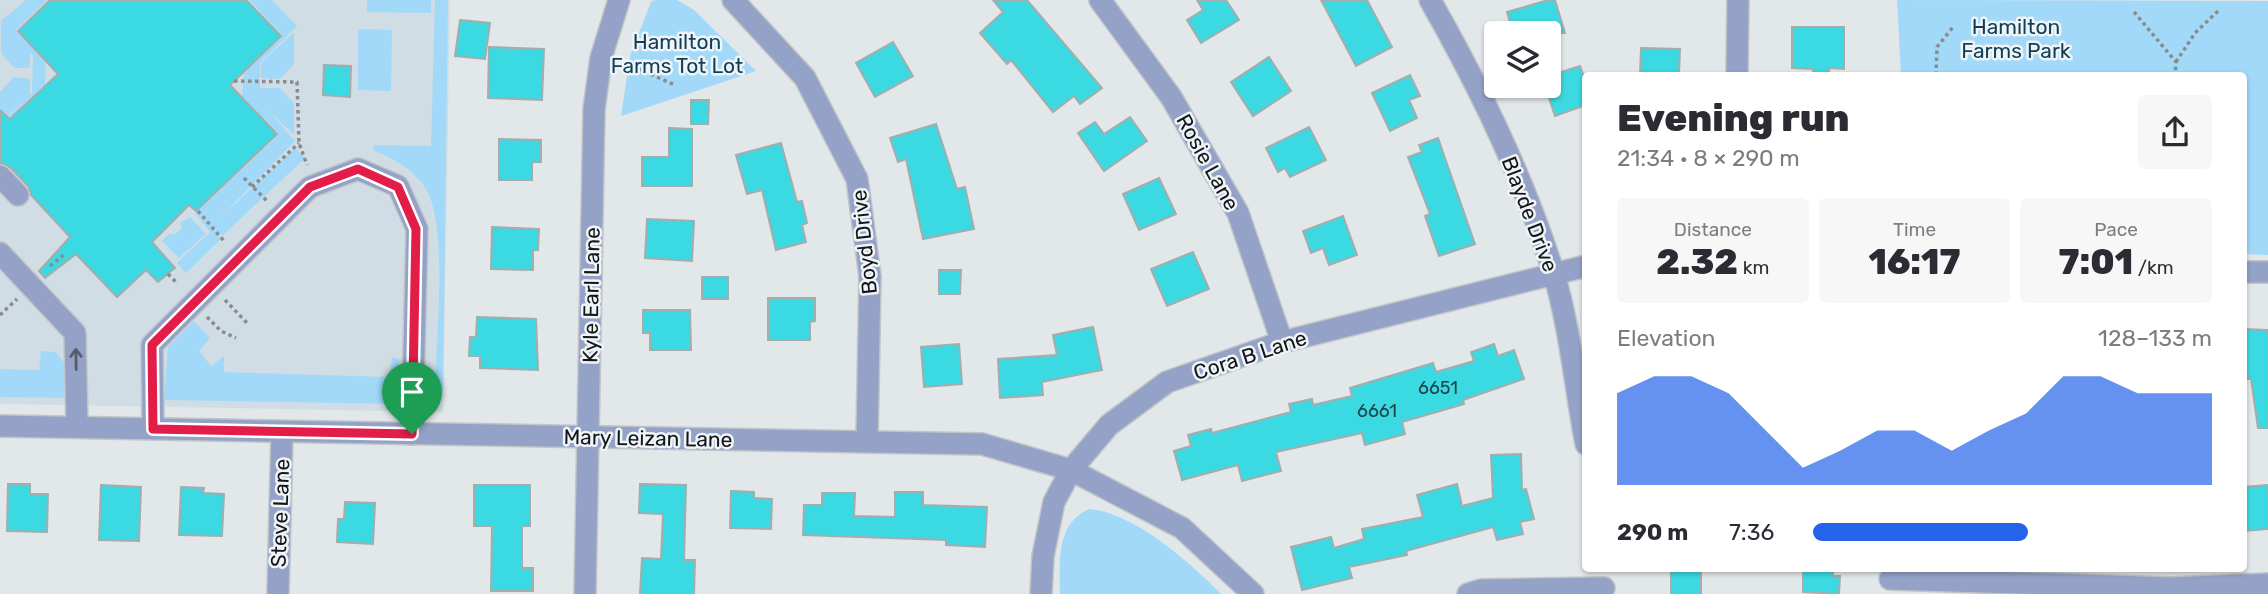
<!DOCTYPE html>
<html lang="en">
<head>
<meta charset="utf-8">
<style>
	body { margin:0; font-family:Rubik,sans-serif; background:#f7f7f7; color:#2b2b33; height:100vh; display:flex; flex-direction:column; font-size:26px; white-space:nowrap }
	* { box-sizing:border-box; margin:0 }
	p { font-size:23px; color:#7c7c81 }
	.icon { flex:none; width:38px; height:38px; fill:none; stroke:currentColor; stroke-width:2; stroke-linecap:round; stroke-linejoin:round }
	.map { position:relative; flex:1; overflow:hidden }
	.drawer { position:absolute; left:1582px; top:72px; width:665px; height:500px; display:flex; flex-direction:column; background:#fff; border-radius:7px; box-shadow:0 2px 5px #0004 }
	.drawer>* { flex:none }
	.controls { position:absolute; left:1484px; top:21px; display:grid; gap:14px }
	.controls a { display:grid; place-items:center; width:77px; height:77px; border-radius:7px; background:#fff; box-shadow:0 2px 5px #0004; font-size:35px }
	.pin { position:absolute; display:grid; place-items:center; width:60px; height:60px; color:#fff; margin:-72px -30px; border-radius:50% 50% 50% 0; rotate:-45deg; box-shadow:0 0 7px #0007 }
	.pin .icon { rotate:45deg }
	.round { display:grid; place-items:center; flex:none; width:74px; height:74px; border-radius:7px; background:#f7f7f7 }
	.head { display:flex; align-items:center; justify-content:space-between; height:119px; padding:0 35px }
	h1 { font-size:38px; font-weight:800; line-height:52px }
	.stats { display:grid; grid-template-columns:repeat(3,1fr); gap:10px; height:119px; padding:7px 35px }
	.stats div { display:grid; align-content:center; border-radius:7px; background:#f7f7f7; text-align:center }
	.stats b { font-size:35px; font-weight:800 }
	.stats small { font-size:19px; font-weight:400 }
	.stats p { font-size:19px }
	.chart { height:196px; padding:14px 35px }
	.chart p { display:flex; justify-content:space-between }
	.chart svg { width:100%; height:126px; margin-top:7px; fill:#2563eb; opacity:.7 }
	ul { padding:0 35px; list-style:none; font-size:23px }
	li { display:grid; grid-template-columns:112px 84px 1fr; align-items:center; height:52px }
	li i { height:18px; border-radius:9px; background:#2563eb }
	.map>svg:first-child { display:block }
	.built { fill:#d0dde5 }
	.green { fill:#a2d9f9 }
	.building { fill:#3bd9e2; stroke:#a5acac; stroke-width:2 }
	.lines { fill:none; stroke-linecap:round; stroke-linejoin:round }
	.minor-casing { stroke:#c1c5c8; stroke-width:24 }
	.path { stroke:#898c8f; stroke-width:3.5; stroke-dasharray:3.5 3.5; stroke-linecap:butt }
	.minor { stroke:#94a2c7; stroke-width:21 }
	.oneway { stroke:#545c6e }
	.route-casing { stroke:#fff; stroke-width:14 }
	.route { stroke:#e11d48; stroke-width:9 }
	.labels { text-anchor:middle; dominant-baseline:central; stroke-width:5; stroke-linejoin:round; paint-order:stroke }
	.number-label { font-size:18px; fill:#1d4649 }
	.park-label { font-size:21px; fill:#103e55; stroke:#eff4f8 }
	.street-label { font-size:21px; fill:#131516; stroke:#eff4f8 }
</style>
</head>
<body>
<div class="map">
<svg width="2268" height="594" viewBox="0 0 2268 594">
	<rect width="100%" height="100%" fill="#e2e7ea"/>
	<path class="built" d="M0 0H450L443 412 0 404Z"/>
	<g class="green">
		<path d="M26 0H47L16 30 46 62 45 84 11 118 9 116 25 100 0 123V92L14 77 30 79V95L32 93 33 55 30 53V68H14L1 53V21Z"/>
		<path d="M249 0H272L297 26 260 63V88H280L294 103V135L269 111 295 141 220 218 295 148 305 158 222 236 212 226 221 239 186 273 177 263 210 232 195 213 279 134 242 96 244 73 282 35Z"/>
		<path d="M367 0H431V13L367 12Z"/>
		<path d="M435 0H448L443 392 435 388C436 341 448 229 427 191 416 170 394 159 373 150L374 145 431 146Z"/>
		<path d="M655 0H677L694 10 756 71 621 116 630 56 651 2Z"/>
		<path d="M1897 0 2268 1V255L2244 254V75H1901Z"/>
		<path d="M358 29 392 30 391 91 358 90Z"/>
		<path d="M294 32V64L280 79 261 78V63Z"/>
		<path d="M190 217 206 234 179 258 162 241 169 234H175L181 229V222Z"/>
		<path d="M194 321 210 338 199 351 211 366 224 356V372L390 377 392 357 399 359 398 404 164 400 168 347Z"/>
		<path d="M41 351 56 352 67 367 64 398 0 397V369L39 370Z"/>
		<path d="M1089 509C1133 512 1191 563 1221 594H1060C1060 563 1055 524 1089 509Z"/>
	</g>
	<g class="building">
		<path d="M50 0H246L281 36 230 85 277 134 196 211 189 205 152 242 175 268 158 282 146 270 117 297 76 254 45 278 39 271 70 237 31 195 28 186 10 167 0 163V110L10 119 58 74 18 31Z"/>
		<path d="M993 0H1027L1102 88 1080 104 1074 96 1053 112 1011 60 1007 64 980 33 1003 12Z"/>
		<path d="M1197 0H1226L1239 20 1201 43 1187 20 1203 10Z"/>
		<path d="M1321 0H1367L1392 47 1356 66Z"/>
		<path d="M1548 0H1555L1565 33H1513L1507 12Z"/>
		<path d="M460 20 490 23 485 59 455 56Z"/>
		<path d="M1792 27H1844V69L1829 68V75H1813V69L1792 68Z"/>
		<path d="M893 42 913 76 875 97 856 63Z"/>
		<path d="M489 47 544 49 542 100 488 98Z"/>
		<path d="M1641 48 1680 49 1679 75H1640Z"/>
		<path d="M1269 57 1291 91 1253 116 1231 82Z"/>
		<path d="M324 65 351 66 350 97 323 95Z"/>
		<path d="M1580 66 1586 82V105L1555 116 1545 86H1549V76Z"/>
		<path d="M1410 75 1420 96 1409 100 1417 118 1390 131 1372 93Z"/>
		<path d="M691 100H709L708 124H691Z"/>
		<path d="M1130 117 1147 141 1104 171 1078 133 1095 122 1104 134Z"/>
		<path d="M936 124 957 189 965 187 974 229 923 239 906 159 898 162 890 138Z"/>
		<path d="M1309 127 1326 160 1290 177 1285 168 1278 172 1266 148Z"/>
		<path d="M669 128 692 129V186H642V157H669Z"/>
		<path d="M1438 138 1475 244 1439 256 1425 216 1430 214 1408 157 1422 152 1419 145Z"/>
		<path d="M499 139 541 140V162H532V180H499Z"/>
		<path d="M781 143 797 202 802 201 807 223 802 225 806 242 776 250 762 190 747 194 736 155Z"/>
		<path d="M1159 178 1176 214 1139 230 1123 194Z"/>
		<path d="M1343 216 1357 255 1329 265 1323 248 1311 253 1303 231Z"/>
		<path d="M647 219 694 221 692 261 645 258Z"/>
		<path d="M492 227 539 229 538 250H533V270L491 269Z"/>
		<path d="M1193 252 1209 289 1167 306 1151 269Z"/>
		<path d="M939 270H961L960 294H939Z"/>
		<rect x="702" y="277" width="26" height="22"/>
		<path d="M768 298H815V321L810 322V340H768Z"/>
		<path d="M643 310H690L691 350H650V333H643Z"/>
		<path d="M477 317 536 319 538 370 480 368V356H469L470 337H476Z"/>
		<path d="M1093 327 1102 370 1042 382 1043 395 1000 398 998 359 1057 355 1053 335Z"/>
		<path d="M2244 329 2268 330V428H2258L2251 379H2244Z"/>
		<path d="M959 344 962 384 924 387 921 347Z"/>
		<path d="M1494 344 1498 356 1514 350 1524 379 1463 400 1464 404 1402 422 1405 434 1365 445 1362 433 1276 452 1281 471 1242 481 1238 465 1182 480 1174 451 1191 446 1188 435 1211 429 1212 433 1291 412 1289 404 1312 399 1313 405 1352 396 1350 388 1433 363 1436 372 1474 361 1471 352Z"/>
		<path d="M1521 454 1522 490 1526 489 1534 519 1520 522 1523 534 1497 540 1493 527 1406 551 1407 555 1349 567 1352 578 1302 590 1291 547 1331 537 1334 548 1364 539 1362 529 1423 517 1417 495 1457 484 1462 506 1493 498 1491 455Z"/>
		<path d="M8 484H30V494H48L47 532 7 531Z"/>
		<path d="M640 484 686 485 684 560H695L694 594H640L642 558 661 559 663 514 639 513Z"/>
		<path d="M101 485 141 487 139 541 99 540Z"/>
		<path d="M474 485H530V526H522V568H533V591H491L492 526H474Z"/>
		<path d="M2268 485V529L2244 531V487Z"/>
		<path d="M181 487 204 488 203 493 224 494 222 536 179 535Z"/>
		<path d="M731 491 754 492V498L772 499 771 529 730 528Z"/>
		<path d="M895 492H923V505L987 507 985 547 946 545V540L803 535 804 505H822V493H855L854 516 895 517Z"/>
		<path d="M345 502 375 503 373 544 337 542 338 519H344Z"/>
		<rect x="1671" y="569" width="30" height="25"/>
		<path d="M1803 569H1833V576H1840L1839 594 1803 592Z"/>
	</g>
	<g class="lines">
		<defs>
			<g id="minor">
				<path d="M733 0 805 78 857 179 870 276 867 441"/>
				<path d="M1100 0 1171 97 1238 213 1282 342"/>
				<path d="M1430 0C1479 86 1523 176 1553 271 1570 326 1575 387 1586 444"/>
				<path d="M1737 75 1738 0"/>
				<path d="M0 176 18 195"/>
				<path d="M0 253 75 333 77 427"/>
				<path d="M2244 272H2268"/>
				<path d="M0 426 982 444 1071 470 1182 528 1253 594"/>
				<path d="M153 429 152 345 310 187 358 169 398 186 417 229 412 434"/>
				<path d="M1890 579 2170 588 2268 584"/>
				<path d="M278 594 282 432"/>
				<path d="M585 594 594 109 601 58 619 0"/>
				<path d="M1041 594 1043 556 1054 502 1071 470 1109 425 1167 382 1282 342 1586 266"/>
				<path d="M1468 594 1481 590 1604 588"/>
			</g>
		</defs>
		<use href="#minor" class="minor-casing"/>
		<g class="path">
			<path d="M2134 12 2176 62 2175 75"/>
			<path d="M2176 62 2195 33 2218 11"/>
			<path d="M625 63 675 85"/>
			<path d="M1936 75 1937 47 1953 27"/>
			<path d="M234 81 297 82 299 143 307 165"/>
			<path d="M244 178 267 201"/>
			<path d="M252 187 299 143"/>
			<path d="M198 211 224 241"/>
			<path d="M50 266 65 254"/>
			<path d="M168 274 178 284"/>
			<path d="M225 300 249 325"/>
			<path d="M0 315 17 299"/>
			<path d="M207 317 221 331 236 338"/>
		</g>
		<use href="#minor" class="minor"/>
	</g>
	<defs><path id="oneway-shaft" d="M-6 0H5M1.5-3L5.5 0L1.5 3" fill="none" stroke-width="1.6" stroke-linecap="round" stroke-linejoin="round" transform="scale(1.75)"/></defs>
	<use class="oneway" href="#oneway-shaft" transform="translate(76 359) rotate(-91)"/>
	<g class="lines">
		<defs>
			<path id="route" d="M358 169 398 187 416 229 412 434 153 429 152 345 310 187Z"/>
		</defs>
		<use href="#route" class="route-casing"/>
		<use href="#route" class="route"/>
	</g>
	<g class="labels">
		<g class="number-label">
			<text x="1438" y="388">6651</text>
			<text x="1377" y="411">6661</text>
		</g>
		<g class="park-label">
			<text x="2016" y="26">Hamilton<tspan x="2016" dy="24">Farms Park</tspan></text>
			<text x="677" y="41">Hamilton<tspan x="677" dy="24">Farms Tot Lot</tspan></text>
		</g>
		<g class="street-label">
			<text transform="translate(1208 162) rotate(61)">Rosie Lane</text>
			<text transform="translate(1530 214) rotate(69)">Blayde Drive</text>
			<text transform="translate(864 242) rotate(-96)">Boyd Drive</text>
			<text transform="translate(591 295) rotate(-89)">Kyle Earl Lane</text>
			<text transform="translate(1250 355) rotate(-18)">Cora B Lane</text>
			<text transform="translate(648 438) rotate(1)">Mary Leizan Lane</text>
			<text transform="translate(280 513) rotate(-88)">Steve Lane</text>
		</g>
	</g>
</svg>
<div class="controls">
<a><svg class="icon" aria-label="layers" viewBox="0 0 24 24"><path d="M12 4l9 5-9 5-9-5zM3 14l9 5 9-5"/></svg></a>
</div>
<div class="pin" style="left:412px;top:434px;background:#1e9e55"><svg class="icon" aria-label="arrive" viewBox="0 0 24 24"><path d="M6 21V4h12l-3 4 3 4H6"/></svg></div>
<section class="drawer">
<div class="head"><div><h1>Evening run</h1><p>21:34 · 8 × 290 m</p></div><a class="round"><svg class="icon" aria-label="share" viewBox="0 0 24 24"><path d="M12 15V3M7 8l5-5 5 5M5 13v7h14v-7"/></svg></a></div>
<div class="stats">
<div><p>Distance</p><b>2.32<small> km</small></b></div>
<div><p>Time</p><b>16:17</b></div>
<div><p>Pace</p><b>7:01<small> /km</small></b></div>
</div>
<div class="chart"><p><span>Elevation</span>128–133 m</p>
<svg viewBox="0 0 160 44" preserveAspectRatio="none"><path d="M0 44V12L10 6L20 6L30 12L40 25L50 38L60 32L70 25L80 25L90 32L100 25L110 19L120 6L130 6L140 12L150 12L160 12V44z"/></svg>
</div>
<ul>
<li><b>290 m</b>7:36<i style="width:54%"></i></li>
</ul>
</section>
</div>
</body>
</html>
